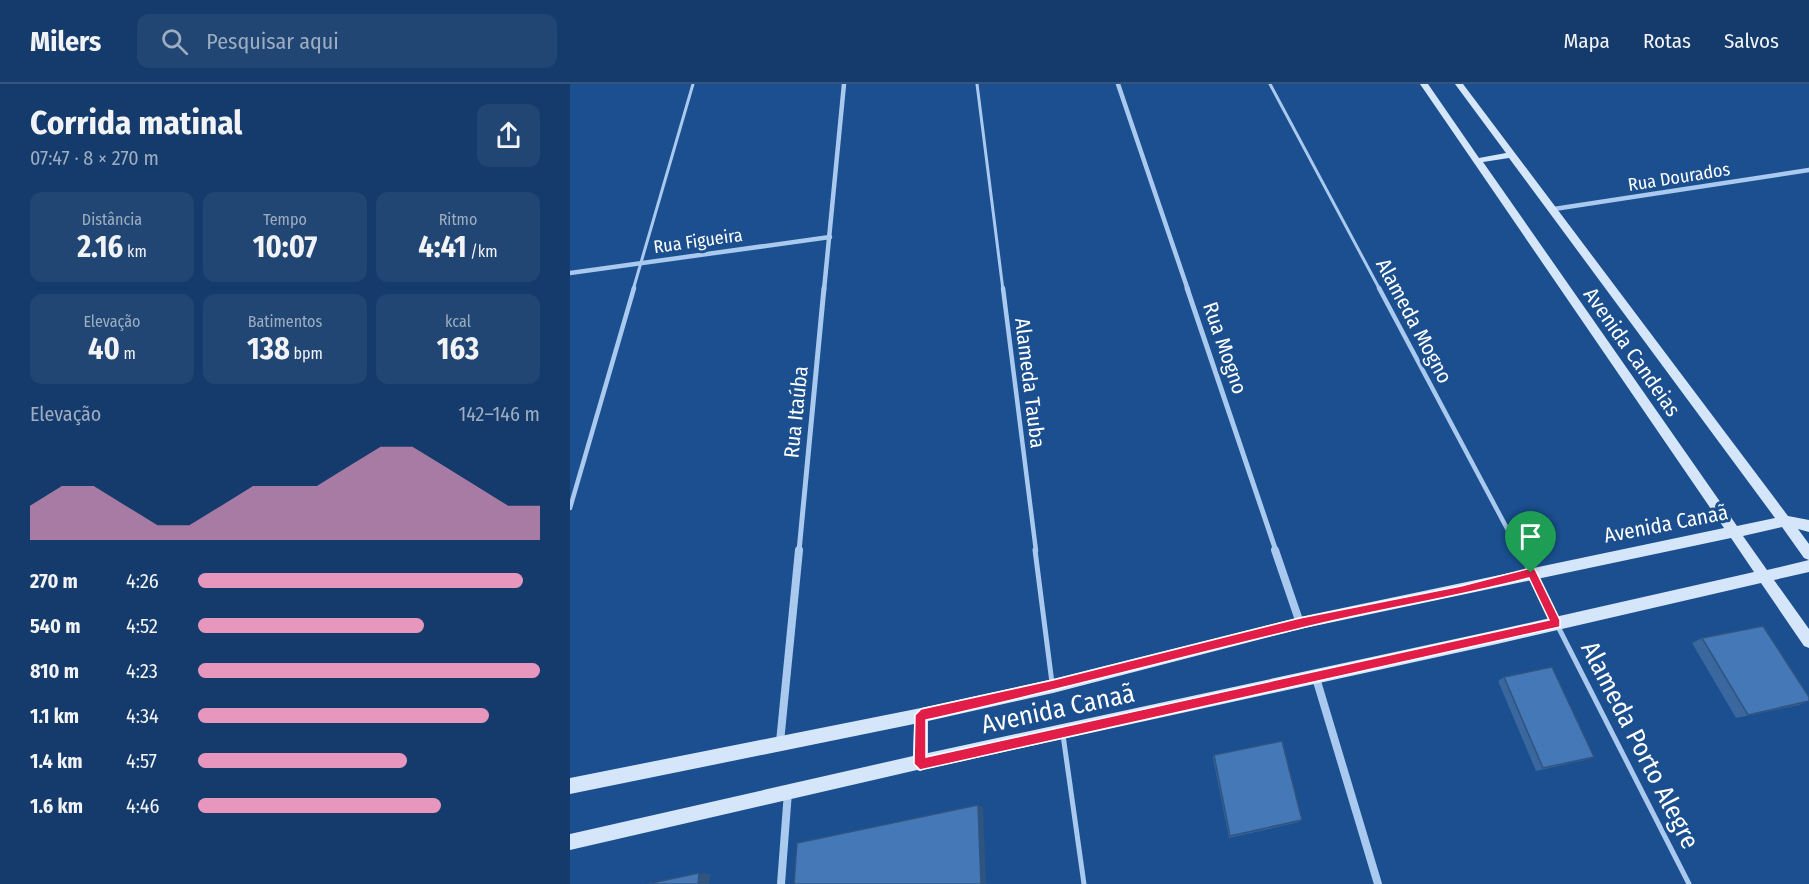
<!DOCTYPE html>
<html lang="pt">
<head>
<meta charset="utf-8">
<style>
	body { margin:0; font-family:"Fira Sans Condensed",sans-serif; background:#214673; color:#f1f3f6; height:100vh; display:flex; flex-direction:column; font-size:22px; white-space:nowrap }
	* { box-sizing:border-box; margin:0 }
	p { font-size:20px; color:#9dadc1 }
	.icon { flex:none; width:33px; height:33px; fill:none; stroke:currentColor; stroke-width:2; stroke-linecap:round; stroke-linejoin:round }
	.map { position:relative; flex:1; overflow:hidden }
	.panel { display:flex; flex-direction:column; background:#143b6b; width:570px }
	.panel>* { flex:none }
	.pin { position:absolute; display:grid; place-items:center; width:51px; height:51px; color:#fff; margin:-62px -26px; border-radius:50% 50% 50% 0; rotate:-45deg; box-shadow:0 0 6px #0007 }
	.pin .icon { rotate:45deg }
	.round { display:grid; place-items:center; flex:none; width:63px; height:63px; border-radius:12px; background:#214673 }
	.head { display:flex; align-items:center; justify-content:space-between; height:102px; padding:0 30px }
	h1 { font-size:33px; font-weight:700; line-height:45px }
	.figures { display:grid; grid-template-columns:repeat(3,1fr); gap:9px; height:102px; padding:6px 30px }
	.figures div { display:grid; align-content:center; border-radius:12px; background:#214673; text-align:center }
	.figures b { font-size:30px; font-weight:700 }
	.figures small { font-size:16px; font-weight:400 }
	.figures p { font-size:16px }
	.chart { height:168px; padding:12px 30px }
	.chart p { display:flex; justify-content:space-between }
	.chart svg { width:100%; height:108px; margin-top:6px; fill:#e797bd; opacity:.7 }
	ul { padding:0 30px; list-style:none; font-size:20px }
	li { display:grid; grid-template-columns:96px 72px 1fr; align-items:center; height:45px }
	li i { height:15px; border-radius:8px; background:#e797bd }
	header { display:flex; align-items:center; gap:36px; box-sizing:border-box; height:84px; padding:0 30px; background:#143b6b; border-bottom:2px solid #33557e }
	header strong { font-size:28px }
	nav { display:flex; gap:33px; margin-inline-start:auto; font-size:21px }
	.search { width:420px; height:54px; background:#214673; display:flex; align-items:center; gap:15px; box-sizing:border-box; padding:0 21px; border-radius:12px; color:#9dadc1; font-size:22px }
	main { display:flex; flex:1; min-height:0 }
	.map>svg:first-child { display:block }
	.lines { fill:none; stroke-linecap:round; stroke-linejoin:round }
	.service-far2 { stroke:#a9c9ee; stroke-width:3 }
	.service-far1 { stroke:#a9c9ee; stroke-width:4.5 }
	.service { stroke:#a9c9ee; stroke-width:5 }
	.minor-far2 { stroke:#a9c9ee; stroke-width:4.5 }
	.minor-far1 { stroke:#a9c9ee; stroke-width:5 }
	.minor { stroke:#a9c9ee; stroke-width:8 }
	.secondary { fill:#d6e6fa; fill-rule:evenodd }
	.wall { fill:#3a679d }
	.shaded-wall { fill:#305480 }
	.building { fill:#4478b7; stroke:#305480; stroke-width:1.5 }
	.route { fill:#e11d48; stroke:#fff; stroke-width:1.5; fill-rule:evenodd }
	.labels { text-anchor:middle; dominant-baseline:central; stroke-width:6; stroke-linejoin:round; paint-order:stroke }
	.far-street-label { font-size:18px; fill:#fff; stroke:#1b4f8f }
	.street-label { font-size:21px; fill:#fff; stroke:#1b4f8f }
	.near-street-label { font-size:26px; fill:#fff; stroke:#1b4f8f }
</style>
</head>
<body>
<header>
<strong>Milers</strong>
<div class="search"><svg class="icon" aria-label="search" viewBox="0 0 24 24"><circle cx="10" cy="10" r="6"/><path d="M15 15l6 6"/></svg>Pesquisar aqui</div>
<nav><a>Mapa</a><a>Rotas</a><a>Salvos</a></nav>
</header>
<main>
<section class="panel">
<div class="head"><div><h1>Corrida matinal</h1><p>07:47 · 8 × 270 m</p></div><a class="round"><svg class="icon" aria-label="share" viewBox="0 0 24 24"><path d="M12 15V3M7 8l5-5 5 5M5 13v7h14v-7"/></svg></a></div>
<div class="figures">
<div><p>Distância</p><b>2.16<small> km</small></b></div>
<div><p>Tempo</p><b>10:07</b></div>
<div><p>Ritmo</p><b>4:41<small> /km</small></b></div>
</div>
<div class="figures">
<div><p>Elevação</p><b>40<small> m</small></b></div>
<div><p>Batimentos</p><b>138<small> bpm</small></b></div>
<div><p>kcal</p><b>163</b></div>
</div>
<div class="chart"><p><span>Elevação</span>142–146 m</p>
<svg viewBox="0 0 160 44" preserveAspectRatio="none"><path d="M0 44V30L10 22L20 22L30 30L40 38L50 38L60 30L70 22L80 22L90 22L100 14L110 6L120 6L130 14L140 22L150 30L160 30V44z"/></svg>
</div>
<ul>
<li><b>270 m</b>4:26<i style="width:95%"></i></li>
<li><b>540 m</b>4:52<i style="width:66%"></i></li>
<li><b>810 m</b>4:23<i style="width:100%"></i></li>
<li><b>1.1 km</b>4:34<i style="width:85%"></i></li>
<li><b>1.4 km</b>4:57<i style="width:61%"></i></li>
<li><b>1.6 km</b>4:46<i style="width:71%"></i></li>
</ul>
</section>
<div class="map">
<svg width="1239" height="800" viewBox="0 0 1239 800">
	<rect width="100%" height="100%" fill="#1b4f8f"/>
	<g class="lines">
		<g class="service-far2">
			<path d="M407 0 433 206"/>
			<path d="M700 0 810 206"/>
			<path d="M63 206 123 0"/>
		</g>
		<g class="service-far1">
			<path d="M433 204 466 467"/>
			<path d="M809 204 949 467"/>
			<path d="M0 424 64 204"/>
		</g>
		<g class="service">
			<path d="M465 466 482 599"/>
			<path d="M949 466 1119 800"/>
			<path d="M493 651 514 800"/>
		</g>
		<g class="minor-far2">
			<path d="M548 0 618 206"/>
			<path d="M984 125 1239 86"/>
			<path d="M0 189 260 153"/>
			<path d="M254 206 274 0"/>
		</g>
		<g class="minor-far1">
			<path d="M617 204 706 467"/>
			<path d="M229 467 254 204"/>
		</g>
		<g class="minor">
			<path d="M705 466 730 539"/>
			<path d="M746 594 808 800"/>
			<path d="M210 658 229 466"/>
			<path d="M211 800 218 708"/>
		</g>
		<path class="secondary" d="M850 0H858L909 74 936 69 885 0H893L1218 432 1239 436V448L1228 445 1239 460V476L1234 474 1212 443 1173 452 1197 486 1239 476V488L1204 496 1239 545V564L1234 562 1191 499 927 560 356 685 350 687 347 686 0 766V750L343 672 344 640 0 710V694L351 624 483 595 730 533 1154 444ZM939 74 1205 434 1167 442 913 78ZM1161 454 1184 488 927 546 358 669V637L483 609 730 545Z"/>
	</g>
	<g class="wall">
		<path d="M1132 554 1239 617 1229 621 1166 634 1122 559Z"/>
		<path d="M934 593 1024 673 1015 676 966 687 928 597Z"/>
		<path d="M644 671 732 736 729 738 659 754 643 674Z"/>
	</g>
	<g class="shaded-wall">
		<path d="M408 721 413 723 416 800H411Z"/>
		<path d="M129 789 141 790 139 800H128Z"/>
	</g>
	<g class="building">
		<path d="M1193 542 1239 613V617L1178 631 1132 554Z"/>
		<path d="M982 583 1024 673 973 684 934 593Z"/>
		<path d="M712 657 732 736 660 752 644 671Z"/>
		<path d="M408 721 411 800H224L227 759Z"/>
		<path d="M129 789 128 800H77Z"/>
	</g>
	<path class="route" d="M961 484 965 485 990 536V543L350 686 344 680 345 631 351 625 483 596 730 534 891 502ZM959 494 979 536 356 673V636C481 608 604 575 728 545 804 526 882 514 959 494Z"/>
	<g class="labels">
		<g class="far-street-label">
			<text transform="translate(1109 93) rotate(-9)">Rua Dourados</text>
			<text transform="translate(128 157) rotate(-8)">Rua Figueira</text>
		</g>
		<g class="street-label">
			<text transform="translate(844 237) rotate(62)">Alameda Mogno</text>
			<text transform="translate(655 264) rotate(71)">Rua Mogno</text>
			<text transform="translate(1062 268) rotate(55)">Avenida Candeias</text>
			<text transform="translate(460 299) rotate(83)">Alameda Tauba</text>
			<text transform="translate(226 328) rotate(-84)">Rua Itaúba</text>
			<text transform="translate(1096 440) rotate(-11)">Avenida Canaã</text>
		</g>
		<g class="near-street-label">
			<text transform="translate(488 625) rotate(-12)">Avenida Canaã</text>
			<text transform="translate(1070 661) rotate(63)">Alameda Porto Alegre</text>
		</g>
	</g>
</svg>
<div class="pin" style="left:961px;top:489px;background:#1e9e55"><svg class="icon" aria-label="arrive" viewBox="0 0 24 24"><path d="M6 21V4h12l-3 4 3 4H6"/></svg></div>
</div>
</main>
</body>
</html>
